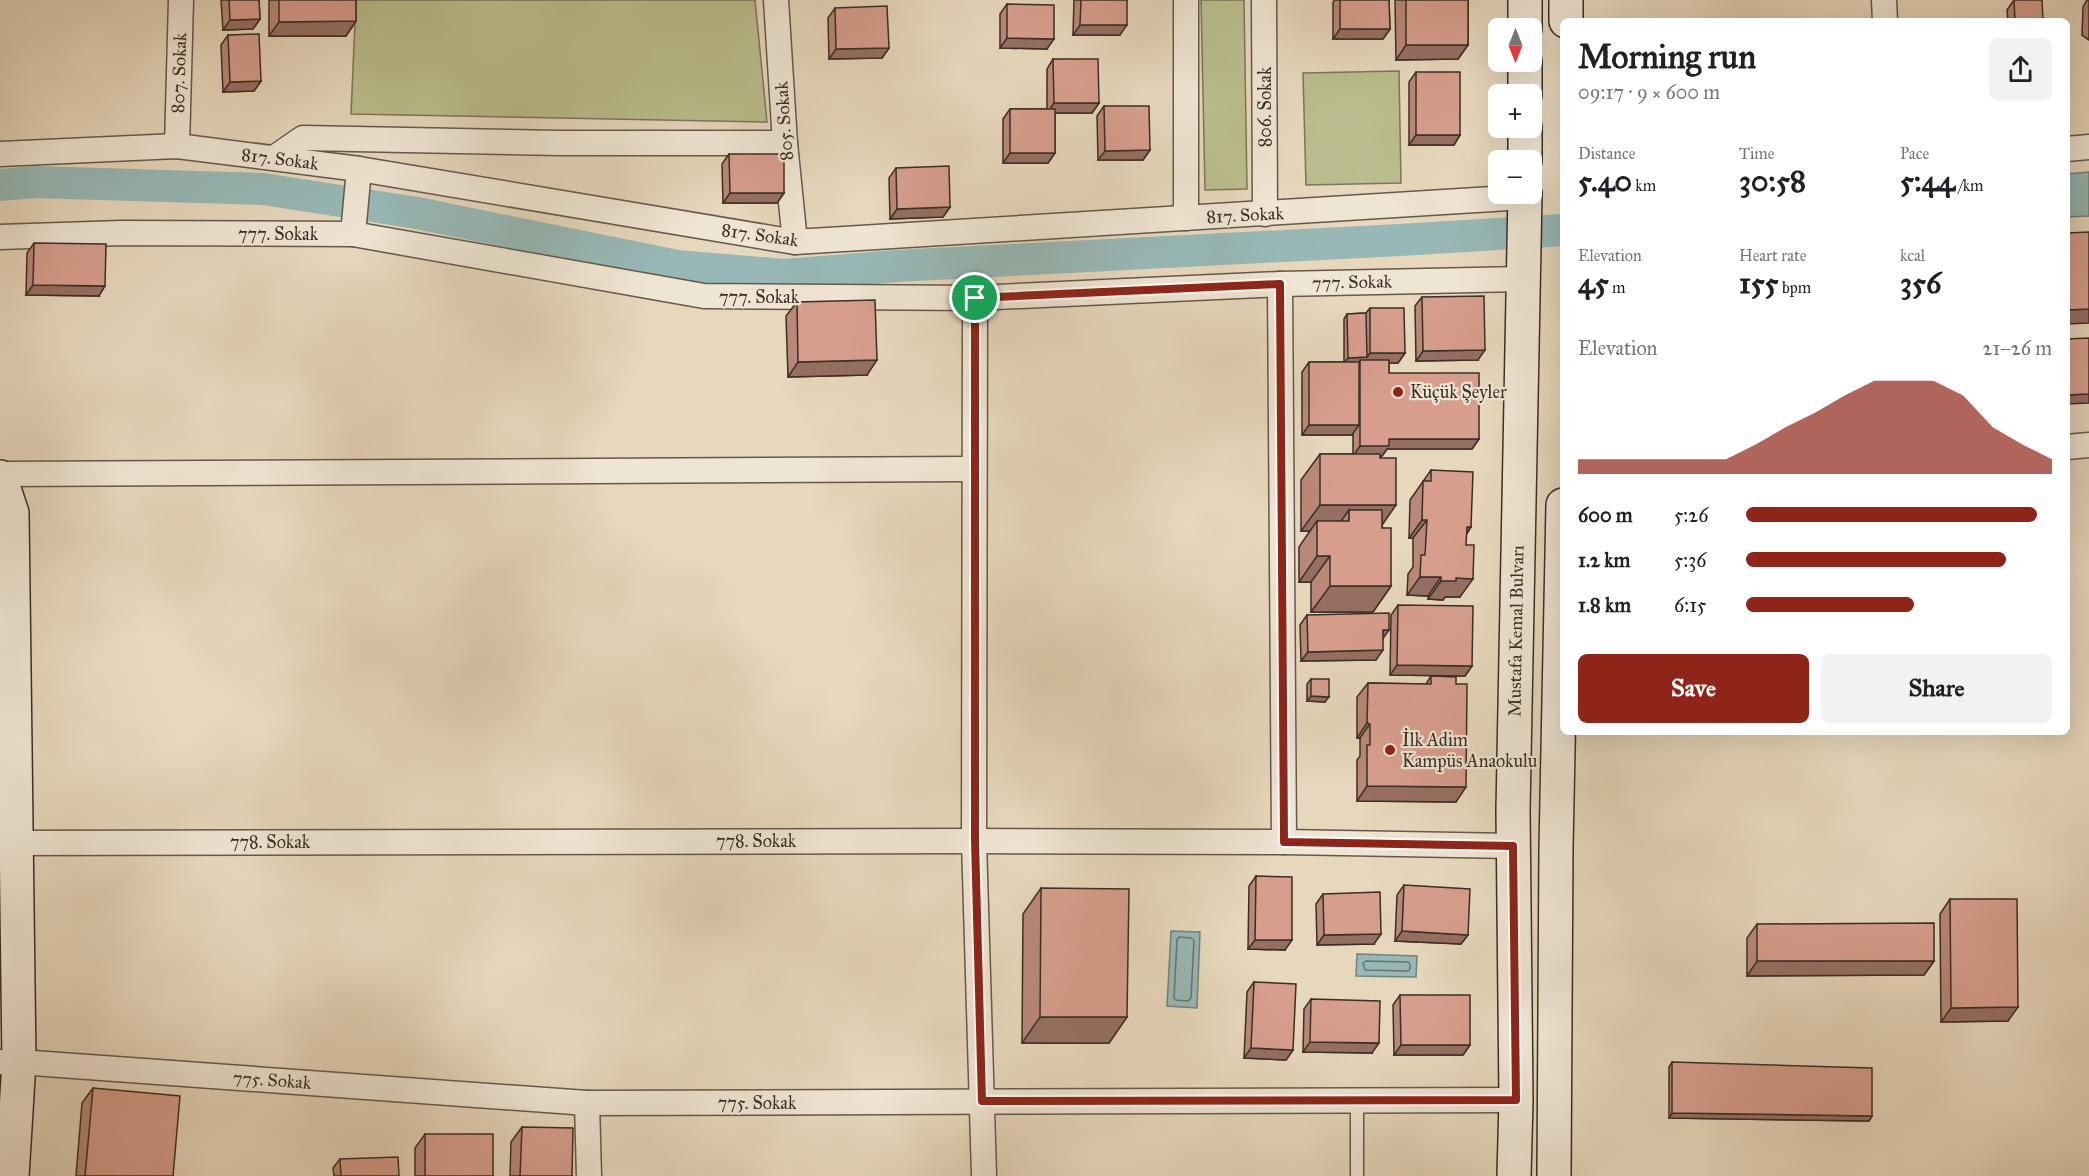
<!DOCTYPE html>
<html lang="en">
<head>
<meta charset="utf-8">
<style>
	body { margin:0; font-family:"IM FELL Great Primer",serif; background:#f2f2f2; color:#202124; height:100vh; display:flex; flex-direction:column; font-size:22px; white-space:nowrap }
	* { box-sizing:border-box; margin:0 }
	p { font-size:20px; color:#757577 }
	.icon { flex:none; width:33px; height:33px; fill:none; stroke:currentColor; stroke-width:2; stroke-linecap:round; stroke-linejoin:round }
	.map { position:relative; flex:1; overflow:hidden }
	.drawer { position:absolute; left:1560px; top:18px; width:510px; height:717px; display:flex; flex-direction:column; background:#fff; border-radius:9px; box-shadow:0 6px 24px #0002 }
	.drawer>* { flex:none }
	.needle { width:39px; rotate:180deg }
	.buttons { position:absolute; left:1488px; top:18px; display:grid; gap:12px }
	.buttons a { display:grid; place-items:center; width:54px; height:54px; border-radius:9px; background:#fff; box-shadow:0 6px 24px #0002; font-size:30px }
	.pin { position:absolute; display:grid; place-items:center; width:51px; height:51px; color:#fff; margin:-26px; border:3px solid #fff; border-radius:50%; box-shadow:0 2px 6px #0007 }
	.round { display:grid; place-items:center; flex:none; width:63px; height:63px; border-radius:9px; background:#f2f2f2 }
	.summary { display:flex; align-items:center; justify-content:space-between; height:102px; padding:0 18px }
	h1 { font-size:33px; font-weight:700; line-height:45px }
	.metrics { display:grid; grid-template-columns:repeat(3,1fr); gap:9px; height:102px; padding:6px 18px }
	.metrics div { display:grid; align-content:center }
	.metrics b { font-size:30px; font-weight:700 }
	.metrics small { font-size:16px; font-weight:400 }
	.metrics p { font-size:16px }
	.chart { height:168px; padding:12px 18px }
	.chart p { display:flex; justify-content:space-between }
	.chart svg { width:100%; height:108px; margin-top:6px; fill:#8f2418; opacity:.7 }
	.button { display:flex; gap:12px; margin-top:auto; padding:12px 18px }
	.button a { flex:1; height:69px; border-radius:9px; background:#8f2418; color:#fff; font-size:24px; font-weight:700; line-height:69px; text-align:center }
	.button a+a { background:#f2f2f2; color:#202124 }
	ul { padding:0 18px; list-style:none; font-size:20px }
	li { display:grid; grid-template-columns:96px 72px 1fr; align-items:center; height:45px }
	li i { height:15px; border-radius:8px; background:#8f2418 }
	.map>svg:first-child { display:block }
	.green { fill:#babd8d; stroke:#7a7659; stroke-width:1.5 }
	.water { fill:#97b8b6; stroke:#72817c; stroke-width:1.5 }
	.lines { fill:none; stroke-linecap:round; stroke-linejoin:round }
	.shore { stroke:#68736e; stroke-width:1.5 }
	.canal { stroke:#97b8b6; stroke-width:32 }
	.lane-casing { stroke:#65584b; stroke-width:15 }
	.street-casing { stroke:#65584b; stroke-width:27 }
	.secondary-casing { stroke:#3a2e25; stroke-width:36 }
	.lane { stroke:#efe5d3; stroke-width:12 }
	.street { stroke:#efe5d3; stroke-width:24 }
	.secondary { stroke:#efe5d3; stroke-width:33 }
	.wall { fill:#b98879; stroke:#3a2e25; stroke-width:1.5 }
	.shaded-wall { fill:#966f63; stroke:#3a2e25; stroke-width:1.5 }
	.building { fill:#d79e8d; stroke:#3a2e25; stroke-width:1.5 }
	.route-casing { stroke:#fff; stroke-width:12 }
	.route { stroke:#8f2418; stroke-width:8 }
	.poi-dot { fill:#8f2418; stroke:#efe5d3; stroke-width:2 }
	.labels { text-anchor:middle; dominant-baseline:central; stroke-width:4.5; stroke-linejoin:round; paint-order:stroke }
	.street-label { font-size:18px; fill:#3a2e25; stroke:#efe5d3 }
	.poi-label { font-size:18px; fill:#3a2e25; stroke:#efe5d3; text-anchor:start }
</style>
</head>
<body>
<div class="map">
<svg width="2089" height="1176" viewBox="0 0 2089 1176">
	<rect width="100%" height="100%" fill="#e7d7bc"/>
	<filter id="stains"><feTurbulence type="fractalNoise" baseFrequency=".00333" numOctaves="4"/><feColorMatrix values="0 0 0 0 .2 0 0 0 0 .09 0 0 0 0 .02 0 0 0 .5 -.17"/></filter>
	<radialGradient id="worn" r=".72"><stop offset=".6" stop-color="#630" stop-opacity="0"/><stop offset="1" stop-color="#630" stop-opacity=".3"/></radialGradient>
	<g class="green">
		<path d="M356 0H755L767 122 351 114Z"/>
		<path d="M1201 0H1244L1247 189 1205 190Z"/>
		<path d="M1399 71 1401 183 1306 185 1303 73Z"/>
	</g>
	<g class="water">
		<path d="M2089 172V216L2067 217V174Z"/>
		<path d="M1171 931 1200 932 1197 1008 1167 1006Z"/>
		<path d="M1357 954 1417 956 1416 977 1356 976Z"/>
	</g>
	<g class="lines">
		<g class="shore">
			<path d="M1179 937 1191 938 1194 940 1191 998 1188 1001 1176 1000 1174 998 1177 940Z"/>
			<path d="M1366 961 1408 962 1410 964V969L1408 971 1365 970 1363 963Z"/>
		</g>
		<path class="canal" d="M0 185 35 182 263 189 417 213 677 266 784 275 896 266 1400 240 1563 230"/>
		<defs>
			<path id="lane" d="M1357 1100V1176"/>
			<g id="street">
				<path d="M776 0 785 143 795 242"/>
				<path d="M1264 0 1265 214"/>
				<path d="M1884 0 1885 21"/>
				<path d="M177 146 181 0"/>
				<path d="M2067 149 2089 147"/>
				<path d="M0 154 177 146 359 169 795 242 1525 197"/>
				<path d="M274 158 303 138 559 143H785"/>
				<path d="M1186 218V0"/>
				<path d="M353 234 359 169"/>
				<path d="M0 237 121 233 353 234 704 296 975 298 1280 284 1522 279"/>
				<path d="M1280 284 1284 842"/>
				<path d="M975 298 974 841 984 1176"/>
				<path d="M2067 447 2089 445"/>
				<path d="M0 474 974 469"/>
				<path d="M0 843 974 841 1284 842 1513 846"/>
				<path d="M0 1062H19L587 1103 1516 1100"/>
				<path d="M587 1103 589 1176"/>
			</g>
			<g id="secondary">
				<path d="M1525 0V28"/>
				<path d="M1566 21V0"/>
				<path d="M1525 62V94"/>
				<path d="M1525 128V160"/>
				<path d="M0 477 12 513 19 1062 12 1176"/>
				<path d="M1514 1176 1516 1100 1513 810 1525 194"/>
				<path d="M1554 1176 1556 848 1563 505"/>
			</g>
		</defs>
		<use href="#lane" class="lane-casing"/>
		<use href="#street" class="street-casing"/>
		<use href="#secondary" class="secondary-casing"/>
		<use href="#lane" class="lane"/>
		<use href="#street" class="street"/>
		<use href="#secondary" class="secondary"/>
	</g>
	<g class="wall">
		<path d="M221 0H259L260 19 253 29 223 30Z"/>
		<path d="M269 0H356V21L346 36H269Z"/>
		<path d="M1074 0H1127L1120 35H1073Z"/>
		<path d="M1334 0H1389L1390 29 1383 39H1333V3Z"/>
		<path d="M1395 0H1468V45L1458 59 1396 60Z"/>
		<path d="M2014 0 2043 21H2008L2007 10Z"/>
		<path d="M2087 0H2089V40L2082 35 2083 7Z"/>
		<path d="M1007 4 1047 49 1000 48V14Z"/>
		<path d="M835 8 889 48 882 58 829 59 828 18Z"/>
		<path d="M228 35 261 81 254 91 223 92 221 45Z"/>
		<path d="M1053 59 1099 103 1092 113H1055V153L1048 163H1003V119L1010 109H1047V69Z"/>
		<path d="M1416 72 1460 135 1454 145H1409V82Z"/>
		<path d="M1104 106 1150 150 1143 160H1098L1097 116Z"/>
		<path d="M729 154 784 193 777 203H723L722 164Z"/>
		<path d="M896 168 950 207 943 217 890 219 889 178Z"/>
		<path d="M34 243 99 296 26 295 27 253Z"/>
		<path d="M1422 297 1478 360 1416 361 1415 306Z"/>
		<path d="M797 302 867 375 788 377 786 316Z"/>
		<path d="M1370 308 1405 353 1398 363H1389V373L1479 439 1472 449H1387L1382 456H1380L1382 525 1391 586 1373 612H1311V582H1299V547L1310 531H1301V480L1320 454H1353V433L1352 435H1302V372L1309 362H1344V319L1347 314 1366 313Z"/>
		<path d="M1431 470 1471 527 1466 535 1460 597H1445L1443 600 1428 599V596L1407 595 1408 574 1413 567V538H1409L1410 500Z"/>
		<path d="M1398 605 1472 666 1465 676 1390 675 1391 615Z"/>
		<path d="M1307 615 1383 639 1376 660 1301 661 1300 625Z"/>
		<path d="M1431 676 1456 802 1357 801V760L1360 756V738H1357V697L1368 683 1426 684Z"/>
		<path d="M1311 679 1325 702 1307 701V684Z"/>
		<path d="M1256 876 1285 950 1248 949 1249 886Z"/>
		<path d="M1404 885 1468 935 1461 944 1395 941 1397 895Z"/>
		<path d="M1041 888 1127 1017 1109 1043H1022L1023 914Z"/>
		<path d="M1323 894 1374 944 1317 945 1316 904Z"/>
		<path d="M1950 899 2008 1021 1941 1022 1940 914Z"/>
		<path d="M1757 924 1934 961 1924 975 1747 976V938Z"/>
		<path d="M1254 982 1293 1050 1286 1060 1244 1058 1247 992Z"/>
		<path d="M1400 995 1470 1045 1463 1055H1394L1393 1005Z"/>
		<path d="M1311 999 1372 1053 1303 1052 1304 1009Z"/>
		<path d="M1672 1062 1872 1116 1869 1121 1669 1118V1067Z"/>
		<path d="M93 1088 173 1176H76L82 1103Z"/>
		<path d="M522 1127 572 1176H510L511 1142Z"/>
		<path d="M425 1134 493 1176H415V1148Z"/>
		<path d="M340 1159 399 1176H334L333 1168Z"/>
	</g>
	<g class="shaded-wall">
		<path d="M260 19 253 29 223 30 230 20Z"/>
		<path d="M356 21 346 36H269L279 22Z"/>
		<path d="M1080 25H1127L1120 35H1073Z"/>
		<path d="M1340 29H1390L1383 39H1333Z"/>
		<path d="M1007 38 1054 39 1047 49 1000 48Z"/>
		<path d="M1406 45H1468L1458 59 1396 60Z"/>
		<path d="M889 48 882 58 829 59 836 49Z"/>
		<path d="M261 81 254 91 223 92 230 82Z"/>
		<path d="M1054 103H1099L1092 113H1047Z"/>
		<path d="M1416 135H1460L1454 145H1409Z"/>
		<path d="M1150 150 1143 160H1098L1105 151Z"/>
		<path d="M1010 153H1055L1048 163H1003Z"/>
		<path d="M730 193H784L777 203H723Z"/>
		<path d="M950 207 943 217 890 219 897 209Z"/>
		<path d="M33 285 105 286 99 296 26 295Z"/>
		<path d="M2089 309V323L2067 324V310Z"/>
		<path d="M1485 350 1478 360 1416 361 1423 351Z"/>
		<path d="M1370 353H1405L1398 363H1360V360L1359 363H1344L1348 358 1367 357Z"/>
		<path d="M877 360 867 375 788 377 798 362Z"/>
		<path d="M2089 394V403L2067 404V395Z"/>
		<path d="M1309 425H1359L1352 435H1302Z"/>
		<path d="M1389 439H1479L1472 449H1387L1382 456H1353L1360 446Z"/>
		<path d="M1320 505H1396L1378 531 1349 521V510L1334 531 1317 521 1310 531H1301Z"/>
		<path d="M1422 520H1427L1413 538H1409Z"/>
		<path d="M1467 527H1471L1458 546Z"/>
		<path d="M1317 556H1330L1311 582H1299Z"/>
		<path d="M1420 577H1441L1428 596 1407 595Z"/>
		<path d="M1456 578 1473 579 1460 597H1445L1443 600 1428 599 1441 581Z"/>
		<path d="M1330 586H1391L1373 612H1311Z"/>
		<path d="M1383 630H1389L1382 640Z"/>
		<path d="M1383 650 1376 660 1301 661 1308 652Z"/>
		<path d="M1397 665 1472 666 1465 676 1390 675Z"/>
		<path d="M1311 696 1329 697 1325 702 1307 701Z"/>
		<path d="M1367 723 1370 724 1360 738H1357Z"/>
		<path d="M1367 786 1466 787 1456 802 1357 801Z"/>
		<path d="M1402 931 1468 935 1461 944 1395 941Z"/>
		<path d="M1381 934 1374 944 1317 945 1324 935Z"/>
		<path d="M1255 940H1292L1285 950 1248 949Z"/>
		<path d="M1757 961H1934L1924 975 1747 976Z"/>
		<path d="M2018 1007 2008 1021 1941 1022 1951 1008Z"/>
		<path d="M1040 1017H1127L1109 1043H1022Z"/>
		<path d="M1310 1042 1379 1043 1372 1053 1303 1052Z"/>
		<path d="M1401 1045H1470L1463 1055H1394Z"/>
		<path d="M1251 1048 1293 1050 1286 1060 1244 1058Z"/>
		<path d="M1672 1113 1872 1116 1869 1121 1669 1118Z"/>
	</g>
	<g class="building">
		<path d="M229 0H259L260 19 230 20Z"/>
		<path d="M279 0H356V21L279 22Z"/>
		<path d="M1081 0H1127V25H1080Z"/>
		<path d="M1340 0H1389L1390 29H1340Z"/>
		<rect x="1406" y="0" width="62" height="45"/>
		<path d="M2014 0H2042L2043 21H2015Z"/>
		<path d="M1007 4 1054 5V39L1007 38Z"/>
		<path d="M887 6 889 48 836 49 835 8Z"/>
		<path d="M259 34 261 81 230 82 228 35Z"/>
		<path d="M1053 59H1098L1099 103H1054Z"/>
		<rect x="1416" y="72" width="44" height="63"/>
		<path d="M1104 106H1149L1150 150 1105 151Z"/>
		<rect x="1010" y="109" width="45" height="44"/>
		<path d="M729 154H784V193H730Z"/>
		<path d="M949 166 950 207 897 209 896 168Z"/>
		<path d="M2089 232V309L2067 310V233Z"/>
		<path d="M34 243 106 244 105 286 33 285Z"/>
		<path d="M1484 296 1485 350 1423 351 1422 297Z"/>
		<path d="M875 300 877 360 798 362 797 302Z"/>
		<path d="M1370 308H1404L1405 353H1370Z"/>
		<path d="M1366 313 1367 357 1348 358 1347 314Z"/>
		<path d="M2089 338V394L2067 395V339Z"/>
		<path d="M1360 360H1389V373H1479V439H1389V446H1360Z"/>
		<rect x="1309" y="362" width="50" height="63"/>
		<path d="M1320 454H1380V458H1396V505H1320Z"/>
		<path d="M1431 470 1473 472 1471 527H1467L1466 545H1474L1473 579 1456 578V581H1441V577H1420L1421 555H1425L1427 520H1422L1423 481H1431Z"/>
		<path d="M1349 510H1382V528H1391V586H1330V556H1317V521H1349Z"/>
		<path d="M1398 605 1473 606 1472 666 1397 665Z"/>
		<path d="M1389 613V630H1383V650L1308 652 1307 615Z"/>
		<path d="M1431 676 1456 677V684H1467L1466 787 1367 786V745H1370V724L1367 723 1368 683 1431 684Z"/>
		<path d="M1311 679H1329V697L1311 696Z"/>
		<path d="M1256 876 1292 877V940H1255Z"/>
		<path d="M1404 885 1470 889 1468 935 1402 931Z"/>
		<path d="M1041 888 1129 889 1127 1017H1040Z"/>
		<path d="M1380 892 1381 934 1324 935 1323 894Z"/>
		<path d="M1950 899H2017L2018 1007 1951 1008Z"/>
		<path d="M1934 923V961H1757V924Z"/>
		<path d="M1254 982 1296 984 1293 1050 1251 1048Z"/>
		<path d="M1400 995H1470V1045H1401Z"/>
		<path d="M1311 999 1380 1001 1379 1043 1310 1042Z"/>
		<path d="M1672 1062 1872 1068V1116L1672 1113Z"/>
		<path d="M93 1088 180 1096 173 1176H85Z"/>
		<path d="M522 1127 573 1128 572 1176H520Z"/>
		<rect x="425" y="1134" width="68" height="42"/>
		<path d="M398 1157 399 1176H341L340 1159Z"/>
	</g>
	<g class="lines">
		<defs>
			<path id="route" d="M1280 284 1284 842 1513 846 1516 1100 982 1101 975 841V298Z"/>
		</defs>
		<use href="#route" class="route-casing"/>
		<use href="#route" class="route"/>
	</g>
	<g class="poi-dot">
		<circle cx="1398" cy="392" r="6"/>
		<circle cx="1390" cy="750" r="6"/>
	</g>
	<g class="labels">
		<g class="street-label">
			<text transform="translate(179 73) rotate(-88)">807. Sokak</text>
			<text transform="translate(1265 107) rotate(-90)">806. Sokak</text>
			<text transform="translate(784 121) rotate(-94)">805. Sokak</text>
			<text transform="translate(280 159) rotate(7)">817. Sokak</text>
			<text transform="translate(1245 215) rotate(-3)">817. Sokak</text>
			<text x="278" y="234">777. Sokak</text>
			<text transform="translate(760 235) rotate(8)">817. Sokak</text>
			<text transform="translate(1352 282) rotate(-1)">777. Sokak</text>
			<text x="759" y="297">777. Sokak</text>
			<text transform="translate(1516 631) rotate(-89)">Mustafa Kemal Bulvarı</text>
			<text x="756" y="841">778. Sokak</text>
			<text x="270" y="842">778. Sokak</text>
			<text transform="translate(272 1080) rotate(4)">775. Sokak</text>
			<text x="757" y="1103">775. Sokak</text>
		</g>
		<g class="poi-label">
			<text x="1410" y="392">Küçük Şeyler</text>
			<text x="1402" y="740">İlk Adim<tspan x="1402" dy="21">Kampüs Anaokulu</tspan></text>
		</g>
	</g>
	<rect width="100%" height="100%" filter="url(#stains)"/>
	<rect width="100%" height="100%" fill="url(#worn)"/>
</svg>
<div class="buttons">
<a><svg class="needle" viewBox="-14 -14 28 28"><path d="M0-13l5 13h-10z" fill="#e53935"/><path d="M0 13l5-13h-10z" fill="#757577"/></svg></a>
<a>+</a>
<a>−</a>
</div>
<div class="pin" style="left:975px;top:298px;background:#1e9e55"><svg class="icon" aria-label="arrive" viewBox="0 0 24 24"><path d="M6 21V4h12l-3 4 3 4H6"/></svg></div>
<section class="drawer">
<div class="summary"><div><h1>Morning run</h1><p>09:17 · 9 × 600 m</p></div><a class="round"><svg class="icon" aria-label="share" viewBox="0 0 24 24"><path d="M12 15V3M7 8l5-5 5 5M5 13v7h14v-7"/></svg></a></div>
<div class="metrics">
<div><p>Distance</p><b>5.40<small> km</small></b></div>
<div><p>Time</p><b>30:58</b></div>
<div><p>Pace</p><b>5:44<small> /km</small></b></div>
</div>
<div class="metrics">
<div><p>Elevation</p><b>45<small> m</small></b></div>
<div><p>Heart rate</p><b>155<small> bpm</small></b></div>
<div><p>kcal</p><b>356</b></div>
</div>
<div class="chart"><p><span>Elevation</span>21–26 m</p>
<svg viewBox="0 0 160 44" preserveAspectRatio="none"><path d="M0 44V38L10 38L20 38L30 38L40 38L50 38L60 32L70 25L80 19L90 12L100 6L110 6L120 6L130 12L140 25L150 32L160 38V44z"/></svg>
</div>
<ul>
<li><b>600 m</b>5:26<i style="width:95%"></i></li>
<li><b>1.2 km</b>5:36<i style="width:85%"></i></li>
<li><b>1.8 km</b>6:15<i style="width:55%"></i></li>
</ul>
<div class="button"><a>Save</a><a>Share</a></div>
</section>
</div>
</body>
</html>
